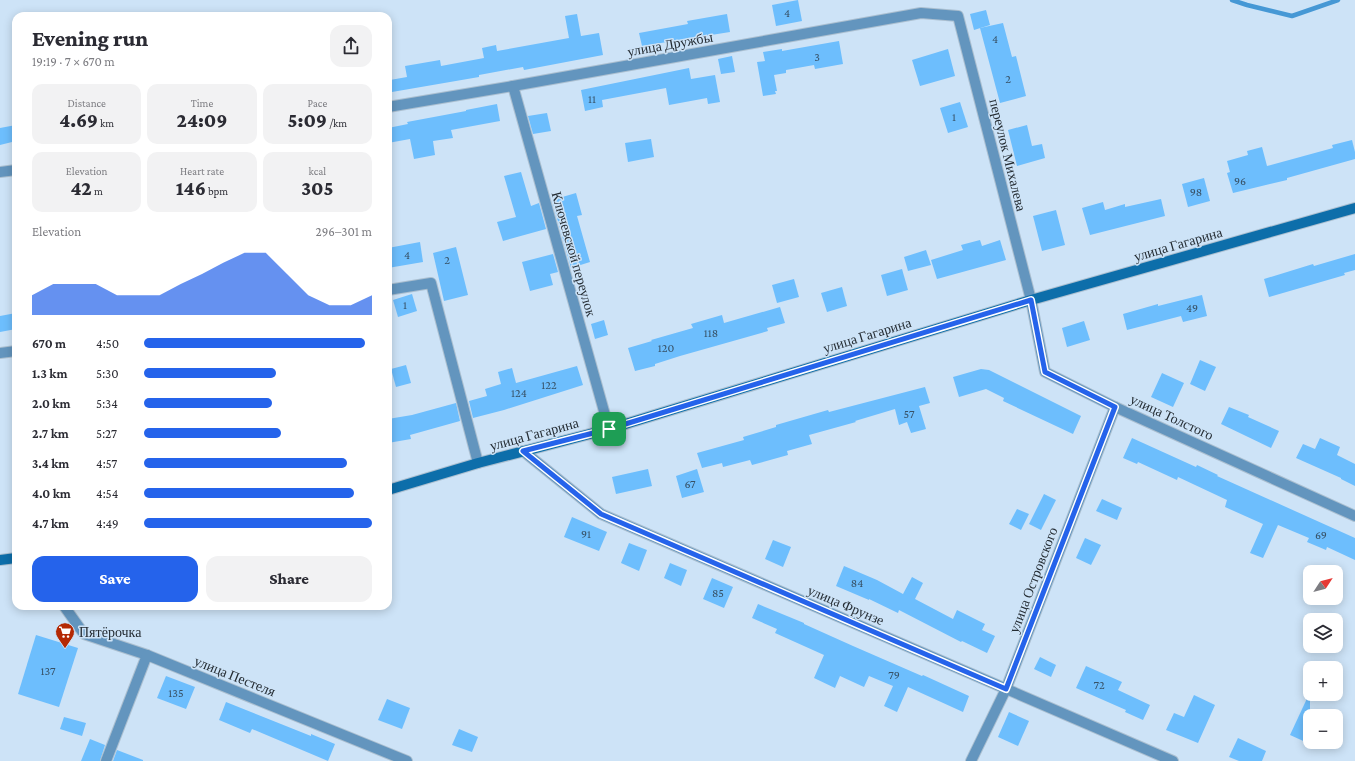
<!DOCTYPE html>
<html lang="en">
<head>
<meta charset="utf-8">
<style>
	body { margin:0; font-family:"Crimson Pro",serif; background:#f2f2f3; color:#2b2b33; height:100vh; display:flex; flex-direction:column; font-size:15px; white-space:nowrap }
	* { box-sizing:border-box; margin:0 }
	p { font-size:13px; color:#7c7c81 }
	.icon { flex:none; width:22px; height:22px; fill:none; stroke:currentColor; stroke-width:2; stroke-linecap:round; stroke-linejoin:round }
	.map { position:relative; flex:1; overflow:hidden }
	.sheet { position:absolute; left:12px; top:12px; width:380px; height:598px; display:flex; flex-direction:column; background:#fff; border-radius:12px; box-shadow:0 2px 10px #0003 }
	.sheet>* { flex:none }
	.needle { width:26px; rotate:54deg }
	.buttons { position:absolute; left:1303px; top:565px; display:grid; gap:8px }
	.buttons a { display:grid; place-items:center; width:40px; height:40px; border-radius:8px; background:#fff; box-shadow:0 2px 10px #0003; font-size:20px }
	.pin { position:absolute; display:grid; place-items:center; width:34px; height:34px; color:#fff; margin:-17px; border-radius:8px; box-shadow:0 2px 6px #0006 }
	.round { display:grid; place-items:center; flex:none; width:42px; height:42px; border-radius:12px; background:#f2f2f3 }
	.overview { display:flex; align-items:center; justify-content:space-between; height:68px; padding:0 20px }
	h1 { font-size:22px; font-weight:800; line-height:30px }
	.metrics { display:grid; grid-template-columns:repeat(3,1fr); gap:6px; height:68px; padding:4px 20px }
	.metrics div { display:grid; align-content:center; border-radius:10px; background:#f2f2f3; text-align:center }
	.metrics b { font-size:20px; font-weight:800 }
	.metrics small { font-size:11px; font-weight:400 }
	.metrics p { font-size:11px }
	.chart { height:112px; padding:8px 20px }
	.chart p { display:flex; justify-content:space-between }
	.chart svg { width:100%; height:72px; margin-top:4px; fill:#2563eb; opacity:.7 }
	.action { display:flex; gap:8px; margin-top:auto; padding:8px 20px }
	.action a { flex:1; height:46px; border-radius:12px; background:#2563eb; color:#fff; font-size:16px; font-weight:800; line-height:46px; text-align:center }
	.action a+a { background:#f2f2f3; color:#2b2b33 }
	ul { padding:0 20px; list-style:none; font-size:13px }
	li { display:grid; grid-template-columns:64px 48px 1fr; align-items:center; height:30px }
	li i { height:10px; border-radius:5px; background:#2563eb }
	.map>svg:first-child { display:block }
	.lines { fill:none; stroke-linecap:round; stroke-linejoin:round }
	.stream { stroke:#4698d5; stroke-width:4.5 }
	.building { fill:#6dbefd }
	.minor-casing { stroke:#abbfd0; stroke-width:12 }
	.secondary-casing { stroke:#abbfd0; stroke-width:12 }
	.minor { stroke:#6395be; stroke-width:10 }
	.secondary { stroke:#0d6eaa; stroke-width:10 }
	.route-casing { stroke:#fff; stroke-width:8 }
	.route { stroke:#2563eb; stroke-width:5 }
	.labels { text-anchor:middle; dominant-baseline:central; stroke-width:3; stroke-linejoin:round; paint-order:stroke }
	.number-label { font-size:12px; fill:#375166 }
	.street-label { font-size:14px; fill:#252d34; stroke:#cde3f7 }
	.poi-label { font-size:14px; fill:#252d34; stroke:#cde3f7; text-anchor:start }
</style>
</head>
<body>
<div class="map">
<svg width="1355" height="761" viewBox="0 0 1355 761">
	<rect width="100%" height="100%" fill="#cde3f7"/>
	<g class="lines">
		<path class="stream" d="M1232 0 1247 5 1292 16 1338 0"/>
	</g>
	<g class="building">
		<path d="M798 0 802 21 776 26 772 5Z"/>
		<path d="M986 10 990 25 974 30 970 14Z"/>
		<path d="M577 14 581 36 599 33 603 55 524 70 523 67 479 75V77L392 92 390 80 407 77 405 66 440 60 441 66 484 58 482 48 496 45 497 51 569 38 565 16Z"/>
		<path d="M727 14 730 32 642 46 639 33 688 24 687 21Z"/>
		<path d="M1003 23 1012 57 1016 56 1026 96 1000 103 980 28Z"/>
		<path d="M839 41 843 64 815 69 814 65 786 70V73L774 75 777 91H775L776 94 763 96 757 62 765 61 763 52 782 49V51Z"/>
		<path d="M948 49 955 76 920 86 912 60Z"/>
		<path d="M732 56 735 72 721 74 718 59Z"/>
		<path d="M689 68 691 79 715 75 720 102 708 104 707 98 669 105 666 88 602 100 603 107 585 111 581 90Z"/>
		<path d="M960 102 968 127 948 133 940 108Z"/>
		<path d="M497 104 500 121 451 130 453 138 433 141 435 155 414 159 410 139 388 143V128L408 124 407 122 466 111V110Z"/>
		<path d="M547 113 551 131 533 134 528 116Z"/>
		<path d="M16 125V141L0 145V128Z"/>
		<path d="M1027 125 1032 146 1042 144 1045 158 1017 166 1008 130Z"/>
		<path d="M651 139 654 157 628 162 625 143Z"/>
		<path d="M1352 140 1355 152V159L1287 178V180L1233 193 1227 173 1230 172 1227 161 1248 155 1247 151 1262 147 1267 166 1333 148 1332 145Z"/>
		<path d="M521 172 531 206 539 203 546 229 503 241 497 222 516 217 504 176Z"/>
		<path d="M1204 178 1210 201 1188 207 1182 184Z"/>
		<path d="M576 193 582 215 577 216 590 262 571 268 552 200Z"/>
		<path d="M1161 199 1165 216 1090 235 1082 208 1103 202 1105 210 1125 204V207Z"/>
		<path d="M1056 210 1065 245 1042 251 1033 216Z"/>
		<path d="M980 240 982 246 1000 240 1006 260 937 279 931 260 963 250 961 245Z"/>
		<path d="M420 242 423 262 388 268V248Z"/>
		<path d="M456 247 468 295 444 301 433 253Z"/>
		<path d="M926 250 931 265 908 271 904 257Z"/>
		<path d="M553 254 558 272 550 274 553 285 530 291 522 262Z"/>
		<path d="M1355 254V270L1344 273 1345 275 1269 297 1264 279 1313 264 1314 266Z"/>
		<path d="M902 269 908 290 887 296 881 275Z"/>
		<path d="M794 279 799 297 777 303 772 285Z"/>
		<path d="M842 287 847 306 827 312 821 293Z"/>
		<path d="M412 294 417 311 398 317 393 300Z"/>
		<path d="M1202 295 1207 316 1183 322 1181 316 1127 330 1123 314 1158 304V306Z"/>
		<path d="M780 307 785 323 767 328 768 331 680 356 655 364V366L635 371 628 348 652 341 651 340 693 328 691 324 722 315 724 323Z"/>
		<path d="M16 313V329L0 332V316Z"/>
		<path d="M604 320 608 335 595 339 591 324Z"/>
		<path d="M1084 321 1090 340 1067 347 1062 328Z"/>
		<path d="M1200 360 1216 367 1205 391 1190 384Z"/>
		<path d="M406 365 411 383 396 387 391 369Z"/>
		<path d="M577 366 583 385 504 410 473 418 469 401 487 396 485 389 501 384 498 372 512 368 516 383Z"/>
		<path d="M981 369 989 370 1081 416 1073 434 1003 401 1004 398 986 389 959 397 953 377Z"/>
		<path d="M1162 373 1184 383 1173 407 1151 397Z"/>
		<path d="M925 387 930 403 919 406 926 429 911 433 907 422 899 425 895 409 855 421 856 422 809 435 812 444 787 451 788 455 752 465 750 460 723 467 722 463 702 468 697 453 744 440 743 437 776 427V425L828 410 829 412Z"/>
		<path d="M456 403 460 421 410 435 411 439 388 443V419L412 415Z"/>
		<path d="M1229 407 1249 415 1248 417 1279 431 1271 448 1221 424Z"/>
		<path d="M1132 438 1196 467 1197 465 1218 475 1217 476 1355 538V560L1327 547 1326 550 1307 542 1309 538 1278 525 1263 558 1250 553 1263 524 1225 507 1227 500 1178 477 1177 480 1138 462 1137 464 1123 458Z"/>
		<path d="M1320 438 1340 447 1337 455 1355 464V486L1341 479V478L1296 458 1303 444 1315 449Z"/>
		<path d="M648 469 652 486 616 494 612 477Z"/>
		<path d="M697 469 704 492 682 498 676 476Z"/>
		<path d="M1044 494 1056 500 1041 530 1029 524Z"/>
		<path d="M1102 499 1122 508 1117 520 1096 511Z"/>
		<path d="M1017 509 1029 514 1021 530 1009 524Z"/>
		<path d="M572 517 607 532 599 551 564 537Z"/>
		<path d="M1085 538 1101 545 1091 565 1076 558Z"/>
		<path d="M773 540 791 547 783 567 765 559Z"/>
		<path d="M629 543 647 550 639 571 621 563Z"/>
		<path d="M670 563 687 570 681 586 664 578Z"/>
		<path d="M844 566 877 580 903 594 912 577 923 583 915 599 953 619 957 610 985 624 982 630 995 636 987 653 962 641 961 642 899 610 898 613 869 599V600L836 586Z"/>
		<path d="M712 578 733 587 724 608 703 599Z"/>
		<path d="M758 604 804 623V624L853 646 922 676 923 675 969 696 963 712 908 687 897 712 884 706 893 686 869 676 864 687 840 676 835 688 814 678 824 655 775 633 777 629 752 618Z"/>
		<path d="M36 635 78 648 59 707 18 694Z"/>
		<path d="M1040 657 1056 665 1051 677 1034 669Z"/>
		<path d="M1086 666 1122 682 1118 690 1150 705 1143 720 1125 712 1126 710 1076 688Z"/>
		<path d="M166 676 195 687 186 709 157 698Z"/>
		<path d="M1310 692V744L1290 735Z"/>
		<path d="M1194 695 1215 705 1198 743 1166 730 1174 713 1184 717Z"/>
		<path d="M387 699 410 708 402 729 378 720Z"/>
		<path d="M226 702 311 736V734L335 744 328 761 252 729 250 733 219 720Z"/>
		<path d="M1009 712 1029 721 1018 746 998 737Z"/>
		<path d="M64 717 86 723 82 736 60 729Z"/>
		<path d="M459 729 478 737 472 752 452 745Z"/>
		<path d="M1238 738 1266 751 1262 761H1239L1229 757Z"/>
		<path d="M90 739 105 745 100 761H81Z"/>
		<path d="M117 750 143 760V761H113Z"/>
	</g>
	<g class="lines">
		<defs>
			<g id="minor">
				<path d="M513 86 609 429"/>
				<path d="M388 107 513 86 921 13 958 16 1031 300 1045 372 1115 407 1355 516"/>
				<path d="M0 172 16 170"/>
				<path d="M388 290 431 283 478 463"/>
				<path d="M0 353 16 351"/>
				<path d="M523 451 601 514 1173 761"/>
				<path d="M64 606 84 634 147 655 407 761"/>
				<path d="M106 761 147 655"/>
				<path d="M971 761 1006 689 1115 407"/>
			</g>
			<g id="secondary">
				<path d="M388 490 478 463 609 429 1031 300 1355 208"/>
				<path d="M0 560 16 558"/>
			</g>
		</defs>
		<use href="#minor" class="minor-casing"/>
		<use href="#secondary" class="secondary-casing"/>
		<use href="#minor" class="minor"/>
		<use href="#secondary" class="secondary"/>
	</g>
	<g class="lines">
		<defs>
			<path id="route" d="M1031 300 1045 372 1115 407 1006 689 601 514 523 451 609 429Z"/>
		</defs>
		<use href="#route" class="route-casing"/>
		<use href="#route" class="route"/>
	</g>
	<defs>
		<symbol id="supermarket-pin" viewBox="-11 -11 22 30"><path d="M0 17L-7.5 6A9.5 9.5 0 1 1 7.5 6Z" fill="#b42904" stroke="#cde3f7"/><path d="M-6-5.5h2.5l.6 2H6L4.5 2H-2.5L-4.4-4H-6ZM-1.5 3.2a1.3 1.3 0 1 0 .1 0ZM3 3.2a1.3 1.3 0 1 0 .1 0Z" fill="#fff"/></symbol>
	</defs>
	<g fill-rule="evenodd">
		<use href="#supermarket-pin" x="54" y="621" width="22" height="30"/>
	</g>
	<g class="labels">
		<g class="number-label">
			<text x="787" y="13">4</text>
			<text x="995" y="39">4</text>
			<text x="817" y="57">3</text>
			<text x="1008" y="79">2</text>
			<text x="592" y="99">11</text>
			<text x="954" y="117">1</text>
			<text x="1240" y="181">96</text>
			<text x="1196" y="192">98</text>
			<text x="407" y="255">4</text>
			<text x="447" y="260">2</text>
			<text x="405" y="305">1</text>
			<text x="1192" y="308">49</text>
			<text x="711" y="333">118</text>
			<text x="666" y="348">120</text>
			<text x="549" y="385">122</text>
			<text x="519" y="393">124</text>
			<text x="909" y="414">57</text>
			<text x="690" y="484">67</text>
			<text x="586" y="534">91</text>
			<text x="1321" y="535">69</text>
			<text x="857" y="583">84</text>
			<text x="718" y="593">85</text>
			<text x="48" y="671">137</text>
			<text x="894" y="675">79</text>
			<text x="1099" y="685">72</text>
			<text x="176" y="693">135</text>
		</g>
		<g class="street-label">
			<text transform="translate(670 44) rotate(-10)">улица Дружбы</text>
			<text transform="translate(1008 155) rotate(76)">переулок Михалева</text>
			<text transform="translate(1178 244) rotate(-16)">улица Гагарина</text>
			<text transform="translate(574 254) rotate(74)">Ключевской переулок</text>
			<text transform="translate(867 335) rotate(-17)">улица Гагарина</text>
			<text transform="translate(1172 417) rotate(25)">улица Толстого</text>
			<text transform="translate(534 434) rotate(-15)">улица Гагарина</text>
			<text transform="translate(1033 580) rotate(-69)">улица Островского</text>
			<text transform="translate(846 605) rotate(23)">улица Фрунзе</text>
			<text transform="translate(235 676) rotate(22)">улица Пестеля</text>
		</g>
		<g class="poi-label">
			<text x="79" y="632">Пятёрочка</text>
		</g>
	</g>
</svg>
<div class="buttons">
<a><svg class="needle" viewBox="-14 -14 28 28"><path d="M0-13l5 13h-10z" fill="#e53935"/><path d="M0 13l5-13h-10z" fill="#7c7c81"/></svg></a>
<a><svg class="icon" aria-label="layers" viewBox="0 0 24 24"><path d="M12 4l9 5-9 5-9-5zM3 14l9 5 9-5"/></svg></a>
<a>+</a>
<a>−</a>
</div>
<div class="pin" style="left:609px;top:429px;background:#1e9e55"><svg class="icon" aria-label="arrive" viewBox="0 0 24 24"><path d="M6 21V4h12l-3 4 3 4H6"/></svg></div>
<section class="sheet">
<div class="overview"><div><h1>Evening run</h1><p>19:19 · 7 × 670 m</p></div><a class="round"><svg class="icon" aria-label="share" viewBox="0 0 24 24"><path d="M12 15V3M7 8l5-5 5 5M5 13v7h14v-7"/></svg></a></div>
<div class="metrics">
<div><p>Distance</p><b>4.69<small> km</small></b></div>
<div><p>Time</p><b>24:09</b></div>
<div><p>Pace</p><b>5:09<small> /km</small></b></div>
</div>
<div class="metrics">
<div><p>Elevation</p><b>42<small> m</small></b></div>
<div><p>Heart rate</p><b>146<small> bpm</small></b></div>
<div><p>kcal</p><b>305</b></div>
</div>
<div class="chart"><p><span>Elevation</span>296–301 m</p>
<svg viewBox="0 0 160 44" preserveAspectRatio="none"><path d="M0 44V32L10 25L20 25L30 25L40 32L50 32L60 32L70 25L80 19L90 12L100 6L110 6L120 19L130 32L140 38L150 38L160 32V44z"/></svg>
</div>
<ul>
<li><b>670 m</b>4:50<i style="width:97%"></i></li>
<li><b>1.3 km</b>5:30<i style="width:58%"></i></li>
<li><b>2.0 km</b>5:34<i style="width:56%"></i></li>
<li><b>2.7 km</b>5:27<i style="width:60%"></i></li>
<li><b>3.4 km</b>4:57<i style="width:89%"></i></li>
<li><b>4.0 km</b>4:54<i style="width:92%"></i></li>
<li><b>4.7 km</b>4:49<i style="width:100%"></i></li>
</ul>
<div class="action"><a>Save</a><a>Share</a></div>
</section>
</div>
</body>
</html>
